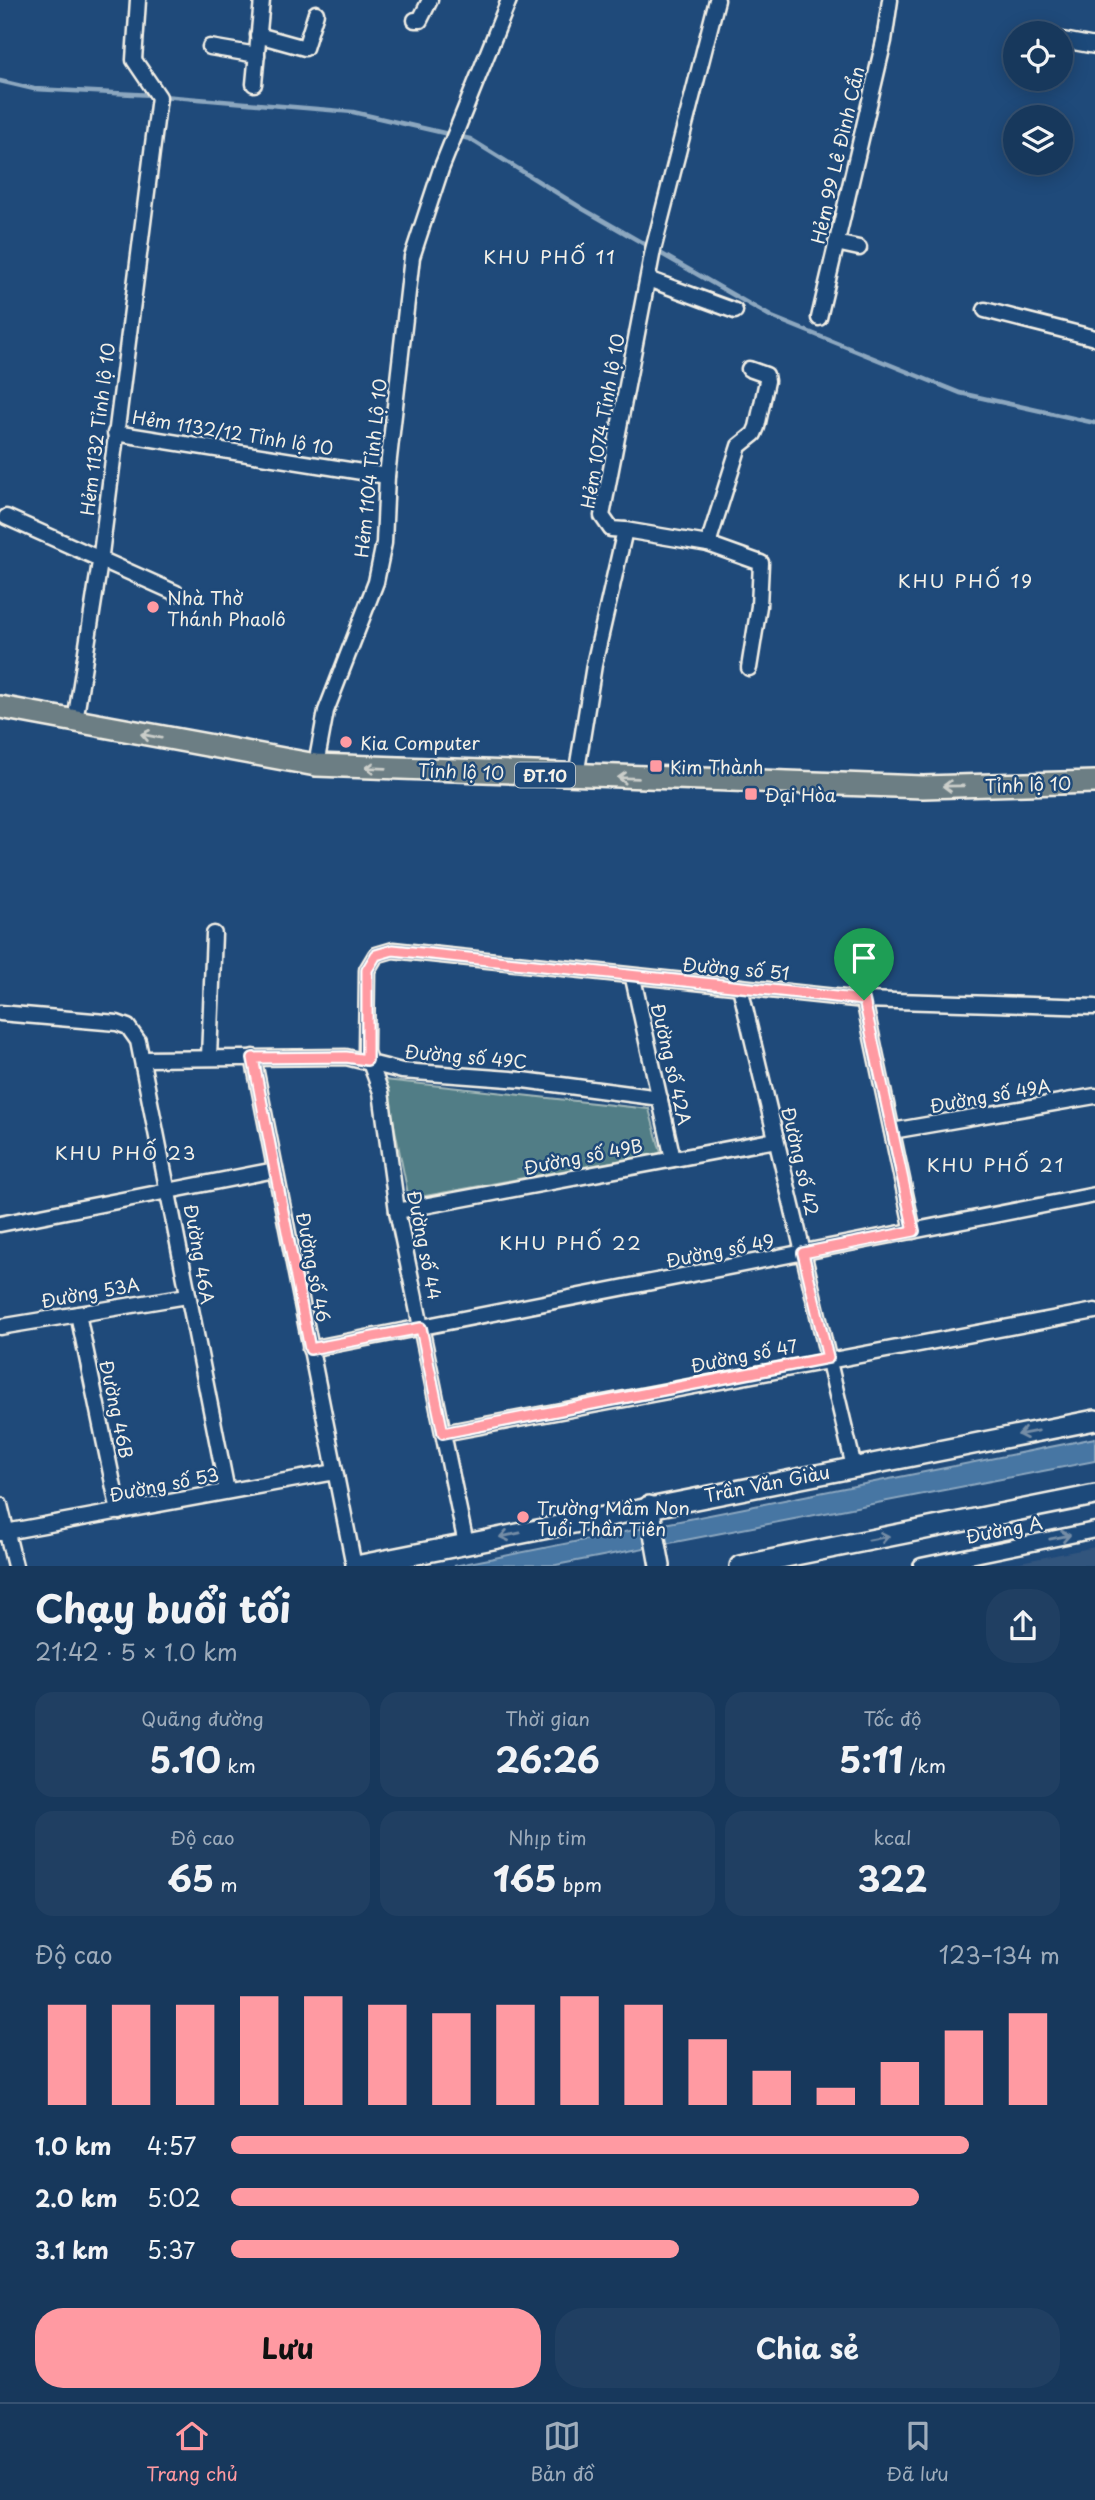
<!DOCTYPE html>
<html lang="vi">
<head>
<meta charset="utf-8">
<style>
	body { margin:0; font-family:"Playpen Sans",sans-serif; background:#203f62; color:#f1f3f6; height:100vh; display:flex; flex-direction:column; font-size:26px; white-space:nowrap }
	* { box-sizing:border-box; margin:0 }
	p { font-size:23px; color:#9eacbb }
	.icon { flex:none; width:38px; height:38px; fill:none; stroke:currentColor; stroke-width:2; stroke-linecap:round; stroke-linejoin:round }
	.map { position:relative; height:1566px; overflow:hidden }
	.side { display:flex; flex-direction:column; background:#17385c; flex:1 }
	.side>* { flex:none }
	.tools { position:absolute; left:1003px; top:21px; display:grid; gap:14px }
	.tools a { display:grid; place-items:center; width:70px; height:70px; border-radius:50%; background:#17385c; box-shadow:0 4px 18px #0003,0 0 0 2px #365272; font-size:35px }
	.pin { position:absolute; display:grid; place-items:center; width:60px; height:60px; color:#fff; margin:-72px -30px; border-radius:50% 50% 50% 0; rotate:-45deg; box-shadow:0 0 7px #0007 }
	.pin .icon { rotate:45deg }
	.round { display:grid; place-items:center; flex:none; width:74px; height:74px; border-radius:28px; background:#203f62 }
	.headline { display:flex; align-items:center; justify-content:space-between; height:119px; padding:0 35px }
	h1 { font-size:38px; font-weight:700; line-height:52px }
	.figures { display:grid; grid-template-columns:repeat(3,1fr); gap:10px; height:119px; padding:7px 35px }
	.figures div { display:grid; align-content:center; border-radius:18px; background:#203f62; text-align:center }
	.figures b { font-size:35px; font-weight:700 }
	.figures small { font-size:19px; font-weight:400 }
	.figures p { font-size:19px }
	.chart { height:196px; padding:14px 35px }
	.chart p { display:flex; justify-content:space-between }
	.chart svg { width:100%; height:126px; margin-top:7px; stroke:#ff9aa2; stroke-width:6 }
	.cta { display:flex; gap:14px; margin-top:auto; padding:14px 35px }
	.cta a { flex:1; height:80px; border-radius:28px; background:#ff9aa2; color:#111; font-size:28px; font-weight:700; line-height:80px; text-align:center }
	.cta a+a { background:#203f62; color:#f1f3f6 }
	ul { padding:0 35px; list-style:none; font-size:23px }
	li { display:grid; grid-template-columns:112px 84px 1fr; align-items:center; height:52px }
	li i { height:18px; border-radius:9px; background:#ff9aa2 }
	.tabs { display:flex; justify-content:space-around; align-items:center; height:98px; border-top:2px solid #365272; background:#17385c; font-size:19px; color:#9eacbb }
	.tabs a { display:grid; justify-items:center; gap:4px }
	.tabs .active { color:#ff9aa2 }
	.map>svg:first-child { display:block }
	.built { fill:#33547d }
	.green { fill:#517d86; stroke:#a2b7b7; stroke-width:2 }
	.water { fill:#4776a3; stroke:#8ca7bf; stroke-width:2 }
	.lines { fill:none; stroke-linecap:round; stroke-linejoin:round }
	.stream { stroke:#8ca7bf; stroke-width:4.5 }
	.minor-casing { stroke:#f4f1e8; stroke-width:19 }
	.secondary-casing { stroke:#f4f1e8; stroke-width:24 }
	.primary-casing { stroke:#f4f1e8; stroke-width:26 }
	.minor { stroke:#1f4a7a; stroke-width:14 }
	.secondary { stroke:#1f4a7a; stroke-width:19 }
	.primary { stroke:#6c7e84; stroke-width:21 }
	.oneway { stroke:#cbceca }
	.oneway2 { stroke:#748da6 }
	.route-casing { stroke:#fff; stroke-width:14 }
	.route { stroke:#ff9aa2; stroke-width:9 }
	.poi-dot { fill:#ff9aa2; stroke:#1f4a7a; stroke-width:2.5 }
	.labels { text-anchor:middle; dominant-baseline:central; stroke-width:5; stroke-linejoin:round; paint-order:stroke }
	.shield { fill:#1f4a7a; stroke:#b4bfc7; stroke-width:2 }
	.shield-label { font-size:16px; font-weight:bold; fill:#f4f1e8 }
	.street-label { font-size:18px; fill:#f4f1e8; stroke:#1f4a7a }
	.poi-label { font-size:18px; fill:#f4f1e8; stroke:#1f4a7a; text-anchor:start }
	.neighbourhood-label { font-size:19px; letter-spacing:2px; fill:#f4f1e8; stroke:#1f4a7a }
</style>
</head>
<body>
<div class="map">
<svg width="1095" height="1566" viewBox="0 0 1095 1566">
	<rect width="100%" height="100%" fill="#1f4a7a"/>
	<filter id="ink" filterUnits="userSpaceOnUse"><feTurbulence type="fractalNoise" baseFrequency=".0143" numOctaves="2"/><feDisplacementMap in="SourceGraphic" scale="14" xChannelSelector="R" yChannelSelector="G"/><feConvolveMatrix kernelMatrix="1 2 1 2 8 2 1 2 1" color-interpolation-filters="sRGB"/></filter>
	<g filter="url(#ink)">
		<path class="built" d="M1095 1547V1565H1005Z"/>
		<path class="green" d="M385 1080 649 1109 661 1153 409 1199Z"/>
		<path class="water" d="M1095 1438V1461L556 1565 454 1566Z"/>
		<g class="lines">
			<g class="stream">
				<path d="M0 81 34 89 153 95"/>
				<path d="M162 96 353 112 470 139 583 209 772 317 960 393 1095 423"/>
			</g>
			<defs>
				<g id="minor">
					<path d="M415 20H420L430 0"/>
					<path d="M258 35 305 48 316 13"/>
					<path d="M1063 40 1095 46"/>
					<path d="M210 47 257 55"/>
					<path d="M254 84 262 0"/>
					<path d="M836 243 859 248"/>
					<path d="M648 279 735 311"/>
					<path d="M985 310 1095 338"/>
					<path d="M819 318 884 41 890 0"/>
					<path d="M115 433 387 476"/>
					<path d="M6 517 176 593"/>
					<path d="M625 530 708 544 761 563 759 606 749 668"/>
					<path d="M708 544 739 446 754 434 757 427 767 381 766 375 749 369"/>
					<path d="M75 722 100 562 159 97 134 60 138 0"/>
					<path d="M316 765 326 711 376 582 384 543 387 476 412 257 441 169 509 0"/>
					<path d="M576 776 594 665 625 530 611 529 602 516 653 250 717 0"/>
					<path d="M633 978 673 1159"/>
					<path d="M740 987 854 1467"/>
					<path d="M864 1000 913 1231"/>
					<path d="M0 1013 117 1023 128 1027 138 1041 227 1491"/>
					<path d="M209 1057 214 934"/>
					<path d="M253 1057 354 1566"/>
					<path d="M144 1059 346 1057 402 1071 523 1080 660 1098"/>
					<path d="M892 1131 1095 1096"/>
					<path d="M397 1211 776 1140"/>
					<path d="M0 1224 275 1170"/>
					<path d="M78 1314 119 1512"/>
					<path d="M0 1327 187 1296"/>
					<path d="M310 1349 1095 1195"/>
					<path d="M443 1433 1095 1311"/>
					<path d="M0 1505 15 1566"/>
					<path d="M0 1533 335 1472"/>
					<path d="M466 1544 397 1211 381 1092 366 1052 367 970 376 955 393 950 864 1000 1095 1007"/>
					<path d="M921 1566 1095 1530"/>
				</g>
				<g id="secondary">
					<path d="M649 1506 660 1566"/>
					<path d="M356 1566 1095 1420"/>
					<path d="M740 1566 1095 1495"/>
				</g>
				<path id="primary" d="M0 707 316 765 923 787 1095 782"/>
			</defs>
			<use href="#minor" class="minor-casing"/>
			<use href="#secondary" class="secondary-casing"/>
			<use href="#primary" class="primary-casing"/>
			<use href="#minor" class="minor"/>
			<use href="#secondary" class="secondary"/>
			<use href="#primary" class="primary"/>
		</g>
		<defs><path id="oneway-shaft" d="M-6 0H5M1.5-3L5.5 0L1.5 3" fill="none" stroke-width="1.6" stroke-linecap="round" stroke-linejoin="round" transform="scale(1.75)"/></defs>
		<g class="oneway">
			<use href="#oneway-shaft" transform="translate(151 736) rotate(-169)"/>
			<use href="#oneway-shaft" transform="translate(376 768) rotate(-178)"/>
			<use href="#oneway-shaft" transform="translate(628 778) rotate(-178)"/>
			<use href="#oneway-shaft" transform="translate(953 786) rotate(179)"/>
		</g>
		<g class="oneway2">
			<use href="#oneway-shaft" transform="translate(1028 1433) rotate(169)"/>
			<use href="#oneway-shaft" transform="translate(510 1535) rotate(168)"/>
			<use href="#oneway-shaft" transform="translate(1060 1537) rotate(-11)"/>
			<use href="#oneway-shaft" transform="translate(879 1538) rotate(-11)"/>
		</g>
	</g>
	<g class="lines" filter="url(#ink)">
		<defs>
			<path id="route" d="M393 950 864 1000 914 1231 803 1253 828 1358 443 1433 421 1328 310 1349 253 1058 346 1057 367 1060V970L376 955Z"/>
		</defs>
		<use href="#route" class="route-casing"/>
		<use href="#route" class="route"/>
	</g>
	<g class="poi-dot">
		<circle cx="153" cy="607" r="7"/>
		<circle cx="346" cy="742" r="7"/>
		<rect x="649" y="759" width="14" height="14" rx="3.5"/>
		<rect x="744" y="787" width="14" height="14" rx="3.5"/>
		<circle cx="523" cy="1517" r="7"/>
	</g>
	<g class="labels">
		<rect class="shield" x="515" y="762.5" width="60" height="25" rx="5"/>
		<g class="shield-label">
			<text x="545" y="775">ĐT.10</text>
		</g>
		<g class="street-label">
			<text transform="translate(837 155) rotate(-77)">Hẻm 99 Lê Đình Cẩn</text>
			<text transform="translate(602 421) rotate(-80)">Hẻm 1074 Tỉnh lộ 10</text>
			<text transform="translate(97 429) rotate(-83)">Hẻm 1132 Tỉnh lộ 10</text>
			<text transform="translate(233 432) rotate(9)">Hẻm 1132/12 Tỉnh lộ 10</text>
			<text transform="translate(370 468) rotate(-84)">Hẻm 1104 Tỉnh Lộ 10</text>
			<text transform="translate(461 771) rotate(2)">Tỉnh lộ 10</text>
			<text transform="translate(1028 784) rotate(-2)">Tỉnh lộ 10</text>
			<text transform="translate(736 968) rotate(5)">Đường số 51</text>
			<text transform="translate(466 1056) rotate(5)">Đường số 49C</text>
			<text transform="translate(672 1064) rotate(77)">Đường số 42A</text>
			<text transform="translate(990 1095) rotate(-10)">Đường số 49A</text>
			<text transform="translate(583 1156) rotate(-11)">Đường số 49B</text>
			<text transform="translate(801 1161) rotate(77)">Đường số 42</text>
			<text transform="translate(425 1245) rotate(79)">Đường số 44</text>
			<text transform="translate(720 1250) rotate(-11)">Đường số 49</text>
			<text transform="translate(200 1254) rotate(80)">Đường 46A</text>
			<text transform="translate(314 1267) rotate(79)">Đường số 46</text>
			<text transform="translate(90 1292) rotate(-10)">Đường 53A</text>
			<text transform="translate(744 1355) rotate(-11)">Đường số 47</text>
			<text transform="translate(117 1409) rotate(78)">Đường 46B</text>
			<text transform="translate(767 1483) rotate(-11)">Trần Văn Giàu</text>
			<text transform="translate(164 1484) rotate(-11)">Đường số 53</text>
			<text transform="translate(1004 1529) rotate(-11)">Đường A</text>
		</g>
		<g class="poi-label">
			<text x="167" y="597">Nhà Thờ<tspan x="167" dy="21">Thánh Phaolô</tspan></text>
			<text x="360" y="742">Kia Computer</text>
			<text x="670" y="766">Kim Thành</text>
			<text x="765" y="794">Đại Hòa</text>
			<text x="537" y="1507">Trường Mầm Non<tspan x="537" dy="21">Tuổi Thần Tiên</tspan></text>
		</g>
		<g class="neighbourhood-label">
			<text x="550" y="256">KHU PHỐ 11</text>
			<text x="966" y="580">KHU PHỐ 19</text>
			<text x="126" y="1152">KHU PHỐ 23</text>
			<text x="996" y="1164">KHU PHỐ 21</text>
			<text x="571" y="1242">KHU PHỐ 22</text>
		</g>
	</g>
</svg>
<div class="tools">
<a><svg class="icon" aria-label="locate" viewBox="0 0 24 24"><circle cx="12" cy="12" r="6"/><path d="M12 2v4M12 18v4M2 12h4M18 12h4"/></svg></a>
<a><svg class="icon" aria-label="layers" viewBox="0 0 24 24"><path d="M12 4l9 5-9 5-9-5zM3 14l9 5 9-5"/></svg></a>
</div>
<div class="pin" style="left:864px;top:1000px;background:#1e9e55"><svg class="icon" aria-label="arrive" viewBox="0 0 24 24"><path d="M6 21V4h12l-3 4 3 4H6"/></svg></div>
</div>
<section class="side">
<div class="headline"><div><h1>Chạy buổi tối</h1><p>21:42 · 5 × 1.0 km</p></div><a class="round"><svg class="icon" aria-label="share" viewBox="0 0 24 24"><path d="M12 15V3M7 8l5-5 5 5M5 13v7h14v-7"/></svg></a></div>
<div class="figures">
<div><p>Quãng đường</p><b>5.10<small> km</small></b></div>
<div><p>Thời gian</p><b>26:26</b></div>
<div><p>Tốc độ</p><b>5:11<small> /km</small></b></div>
</div>
<div class="figures">
<div><p>Độ cao</p><b>65<small> m</small></b></div>
<div><p>Nhịp tim</p><b>165<small> bpm</small></b></div>
<div><p>kcal</p><b>322</b></div>
</div>
<div class="chart"><p><span>Độ cao</span>123–134 m</p>
<svg viewBox="0 0 160 44" preserveAspectRatio="none"><path d="M5 44V9M15 44V9M25 44V9M35 44V6M45 44V6M55 44V9M65 44V12M75 44V9M85 44V6M95 44V9M105 44V21M115 44V32M125 44V38M135 44V29M145 44V18M155 44V12"/></svg>
</div>
<ul>
<li><b>1.0 km</b>4:57<i style="width:89%"></i></li>
<li><b>2.0 km</b>5:02<i style="width:83%"></i></li>
<li><b>3.1 km</b>5:37<i style="width:54%"></i></li>
</ul>
<div class="cta"><a>Lưu</a><a>Chia sẻ</a></div>
</section>
<nav class="tabs">
<a class="active"><svg class="icon" aria-label="home" viewBox="0 0 24 24"><path d="M3 11l9-7 9 7M6 9v11h12V9"/></svg>Trang chủ</a>
<a><svg class="icon" aria-label="map" viewBox="0 0 24 24"><path d="M3 6l6-2 6 2 6-2v14l-6 2-6-2-6 2zM9 4v14M15 6v14"/></svg>Bản đồ</a>
<a><svg class="icon" aria-label="saved" viewBox="0 0 24 24"><path d="M7 4h10v16l-5-4-5 4z"/></svg>Đã lưu</a>
</nav>
</body>
</html>
